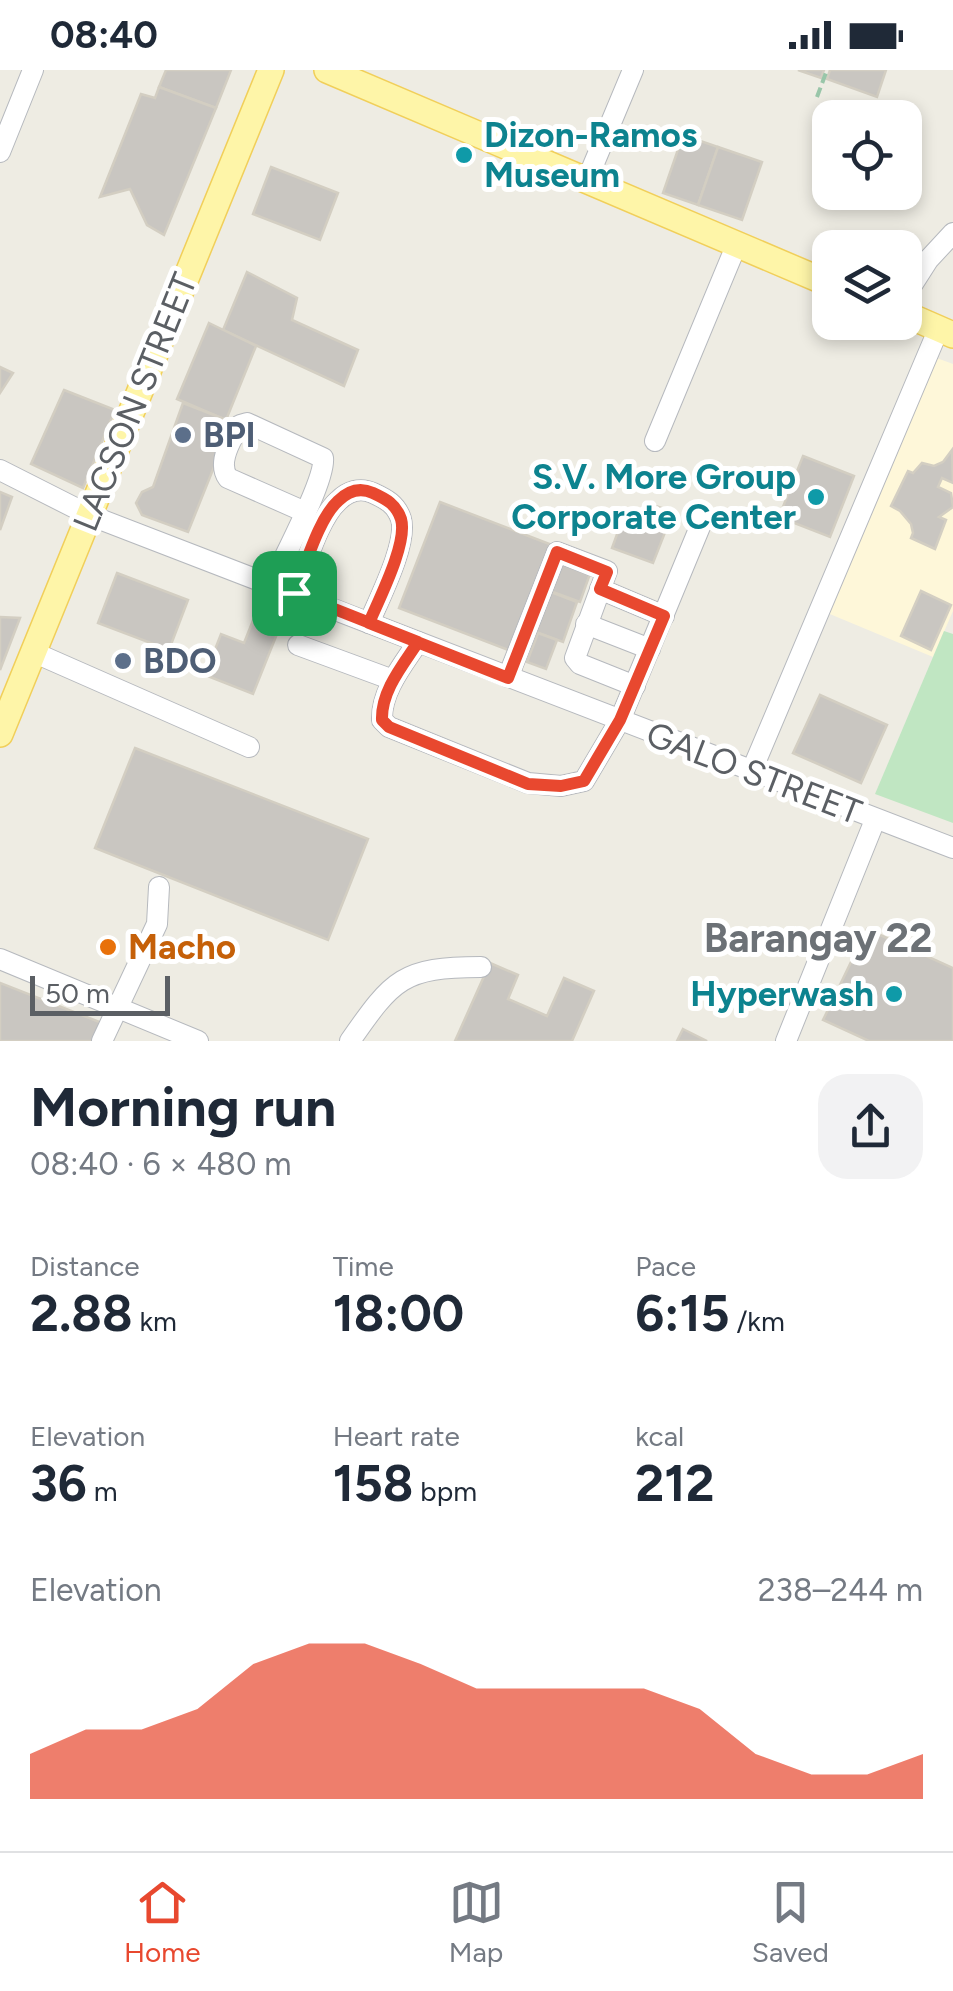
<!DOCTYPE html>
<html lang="en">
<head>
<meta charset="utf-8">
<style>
	body { margin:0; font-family:Figtree,sans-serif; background:#f2f2f3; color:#1f2937; height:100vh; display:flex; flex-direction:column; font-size:38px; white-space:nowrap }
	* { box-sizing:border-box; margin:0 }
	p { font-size:32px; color:#747a83 }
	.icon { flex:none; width:55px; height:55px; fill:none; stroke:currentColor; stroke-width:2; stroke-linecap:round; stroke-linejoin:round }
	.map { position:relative; height:971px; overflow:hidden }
	.panel { display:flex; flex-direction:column; background:#fff; flex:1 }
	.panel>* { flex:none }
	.buttons { position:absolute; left:812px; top:30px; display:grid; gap:20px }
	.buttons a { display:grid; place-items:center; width:110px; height:110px; border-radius:20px; background:#fff; box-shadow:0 5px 15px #0003; font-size:50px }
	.scale { position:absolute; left:30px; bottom:25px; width:140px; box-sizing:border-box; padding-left:10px; border:5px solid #5b5f64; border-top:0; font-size:28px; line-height:35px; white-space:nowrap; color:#5b5f64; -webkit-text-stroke:8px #fff; paint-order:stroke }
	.pin { position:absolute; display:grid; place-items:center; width:85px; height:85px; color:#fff; margin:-42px; border-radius:20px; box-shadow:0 5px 15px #0006 }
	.round { display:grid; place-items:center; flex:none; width:105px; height:105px; border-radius:30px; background:#f2f2f3 }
	.headline { display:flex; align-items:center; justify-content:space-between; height:170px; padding:0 30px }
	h1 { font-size:55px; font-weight:700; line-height:75px }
	.figures { display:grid; grid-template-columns:repeat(3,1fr); gap:15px; height:170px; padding:10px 30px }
	.figures div { display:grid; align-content:center }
	.figures b { font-size:50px; font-weight:700 }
	.figures small { font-size:28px; font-weight:400 }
	.figures p { font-size:28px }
	.chart { height:280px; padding:20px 30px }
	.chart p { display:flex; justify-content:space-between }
	.chart svg { width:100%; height:180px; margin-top:10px; fill:#e8482f; opacity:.7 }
	.status { display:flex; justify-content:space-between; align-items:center; height:70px; padding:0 50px; background:#fff; direction:ltr }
	.status svg { height:28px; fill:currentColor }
	.menu { display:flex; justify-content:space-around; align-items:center; height:140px; border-top:2px solid #e0e1e3; background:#fff; font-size:28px; color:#747a83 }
	.menu a { display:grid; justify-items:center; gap:5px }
	.menu .selected { color:#e8482f }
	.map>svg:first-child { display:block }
	.commercial { fill:#fef7d9 }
	.green { fill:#c0e6c2 }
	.building { fill:#c9c6c1; stroke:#d3cec2; stroke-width:2.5 }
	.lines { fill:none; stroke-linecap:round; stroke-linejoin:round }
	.minor-casing { stroke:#b6b9be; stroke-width:22 }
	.major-casing { stroke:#f1cf5a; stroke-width:28 }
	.path { stroke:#99c6a9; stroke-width:4; stroke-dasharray:10 5; stroke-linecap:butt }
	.minor { stroke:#fff; stroke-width:20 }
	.major { stroke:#fef5a8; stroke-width:25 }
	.route-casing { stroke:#fff; stroke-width:20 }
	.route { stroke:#e8482f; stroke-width:12 }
	.culture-dot { fill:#0f9aa8; stroke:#fff; stroke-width:4 }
	.service-dot { fill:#5c6f8a; stroke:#fff; stroke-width:4 }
	.food-dot { fill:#e8710a; stroke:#fff; stroke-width:4 }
	.labels { text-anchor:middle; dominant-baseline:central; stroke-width:10; stroke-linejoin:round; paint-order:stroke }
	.culture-label { font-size:35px; font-weight:bold; fill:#0d838f; stroke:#fff; text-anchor:end }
	.street-label { font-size:35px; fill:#5b5f64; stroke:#fff }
	.service-label { font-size:35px; font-weight:bold; fill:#4e5e75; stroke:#fff; text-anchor:start }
	.food-label { font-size:35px; font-weight:bold; fill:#c56008; stroke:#fff; text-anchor:start }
	.quarter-label { font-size:40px; font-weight:bold; fill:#6c7176; stroke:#fff }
</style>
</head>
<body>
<div class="status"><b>08:40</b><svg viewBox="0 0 49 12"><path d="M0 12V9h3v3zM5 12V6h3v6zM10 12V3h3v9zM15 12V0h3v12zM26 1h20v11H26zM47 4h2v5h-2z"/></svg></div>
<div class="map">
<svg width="953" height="971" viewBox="0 0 953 971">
	<rect width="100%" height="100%" fill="#eeece3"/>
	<path class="commercial" d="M934 287 953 294V541L933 587 825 542Z"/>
	<path class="green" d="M944 561 953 564V753L875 724Z"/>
	<g class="building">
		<path d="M166 0H231L216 38 159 17Z"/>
		<path d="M798 0H824L821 8Z"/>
		<path d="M830 0H886L877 27 827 9Z"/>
		<path d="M159 17 216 38 164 165 147 155 130 119 100 127 141 24 155 28Z"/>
		<path d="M683 65 718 77 698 135 663 123Z"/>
		<path d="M718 77 762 92 742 150 698 135Z"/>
		<path d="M271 97 338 123 320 170 253 144Z"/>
		<path d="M247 202 297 228 292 250 358 280 344 316 223 260Z"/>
		<path d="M209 253 256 276 226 350 177 329Z"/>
		<path d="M0 297 13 303 0 323Z"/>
		<path d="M64 320 115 340 83 418 31 394Z"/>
		<path d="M183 333 232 352 188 462 142 445 136 433 142 422 153 417Z"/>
		<path d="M952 380 953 413 942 408 938 417 951 423 953 437 939 447 946 450 935 479 911 468 913 463 911 454 900 441 891 436 908 401 913 403 922 393 934 396 943 392Z"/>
		<path d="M803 386 854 406 830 467 779 447Z"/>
		<path d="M0 422 12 427 0 460Z"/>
		<path d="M440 432 552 475 511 581 399 538Z"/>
		<path d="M647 433 673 442 653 493 612 478 620 456 636 462Z"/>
		<path d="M561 490 591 501 580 532 550 521Z"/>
		<path d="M117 503 188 530 169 580 98 553Z"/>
		<path d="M921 521 951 535 931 580 901 566Z"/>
		<path d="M551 522 577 532 563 572 533 561Z"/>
		<path d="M0 547 20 548 0 600Z"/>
		<path d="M254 548 279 559 253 624 205 605 221 564 244 573Z"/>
		<path d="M538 563 557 570 546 599 527 592Z"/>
		<path d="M820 625 887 655 861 713 793 683Z"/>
		<path d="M135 678 368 769 328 870 95 778Z"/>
		<path d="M867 859 953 898V971H869L823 950Z"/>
		<path d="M490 893 518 905 508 929 547 946 564 908 594 921 572 971H455Z"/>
		<path d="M0 913 102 953 95 971H0Z"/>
		<path d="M683 959 707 971H677Z"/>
	</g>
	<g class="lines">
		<defs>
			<g id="minor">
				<path d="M0 82 33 0"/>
				<path d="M587 110 633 0"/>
				<path d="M905 226 928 190 953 163"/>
				<path d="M655 371 736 176"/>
				<path d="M0 400 89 445 953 778"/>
				<path d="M271 515C282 490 326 410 323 388L247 353 240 355C231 369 217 393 228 408L305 442"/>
				<path d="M600 519 664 546"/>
				<path d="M294 523C305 498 318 449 338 431 348 421 360 417 373 423 386 429 396 434 401 449 408 473 379 529 369 553"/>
				<path d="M586 554 650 579"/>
				<path d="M418 572C403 595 381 621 382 650L389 657 528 713 561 716 584 711 620 650 704 447"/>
				<path d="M298 575 393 610"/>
				<path d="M33 582 249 677"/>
				<path d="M508 607 557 482 607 501 575 588 580 594 635 616"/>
				<path d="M752 700 939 258"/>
				<path d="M0 889 198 971"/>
				<path d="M102 971 157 854 159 817"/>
				<path d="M350 971C393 909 403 897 481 897"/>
				<path d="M786 971 875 750"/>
			</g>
			<g id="major">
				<path d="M327 0 830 214"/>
				<path d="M905 244 953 265"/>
				<path d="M0 664 271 0"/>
			</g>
		</defs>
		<use href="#minor" class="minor-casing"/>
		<use href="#major" class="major-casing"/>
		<path class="path" d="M817 27 827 0"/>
		<use href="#minor" class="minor"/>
		<use href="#major" class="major"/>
	</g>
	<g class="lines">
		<defs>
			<path id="route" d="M294 523 418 572C403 595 381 621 382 650L389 657 528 714 561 716 584 711 620 650 664 546 600 519 607 502 557 482 508 608 369 553C379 529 408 473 401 449 396 434 386 429 373 423 360 417 348 421 338 431 318 449 305 498 294 523"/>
		</defs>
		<use href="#route" class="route-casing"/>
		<use href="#route" class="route"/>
	</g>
	<g class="culture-dot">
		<circle cx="464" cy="85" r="10"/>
		<circle cx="816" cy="427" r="10"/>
		<circle cx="894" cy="924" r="10"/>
	</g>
	<g class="service-dot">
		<circle cx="183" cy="365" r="10"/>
		<circle cx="123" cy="591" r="10"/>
	</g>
	<circle class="food-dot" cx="108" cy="877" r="10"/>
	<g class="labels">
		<g class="culture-label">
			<text x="484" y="65" text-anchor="start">Dizon-Ramos<tspan x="484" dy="40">Museum</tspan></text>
			<text x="796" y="407">S.V. More Group<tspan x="796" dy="40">Corporate Center</tspan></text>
			<text x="874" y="924">Hyperwash</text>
		</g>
		<g class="street-label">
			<text transform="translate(135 332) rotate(-68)">LACSON STREET</text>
			<text transform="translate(754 703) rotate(21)">GALO STREET</text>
		</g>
		<g class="service-label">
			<text x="203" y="365">BPI</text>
			<text x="143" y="591">BDO</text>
		</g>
		<g class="food-label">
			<text x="128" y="877">Macho</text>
		</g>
		<g class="quarter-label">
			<text x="818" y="868">Barangay 22</text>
		</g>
	</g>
</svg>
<div class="buttons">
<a><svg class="icon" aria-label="locate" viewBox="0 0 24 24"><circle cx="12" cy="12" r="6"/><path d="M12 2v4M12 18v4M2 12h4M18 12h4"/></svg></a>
<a><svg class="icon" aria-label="layers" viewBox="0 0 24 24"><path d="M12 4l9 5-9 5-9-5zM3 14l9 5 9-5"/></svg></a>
</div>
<div class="scale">50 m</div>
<div class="pin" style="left:294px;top:523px;background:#1e9e55"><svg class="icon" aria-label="arrive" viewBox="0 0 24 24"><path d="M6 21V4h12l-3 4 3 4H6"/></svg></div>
</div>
<section class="panel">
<div class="headline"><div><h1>Morning run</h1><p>08:40 · 6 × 480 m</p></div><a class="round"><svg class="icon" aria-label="share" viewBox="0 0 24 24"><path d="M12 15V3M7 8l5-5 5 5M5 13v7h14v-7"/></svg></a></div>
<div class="figures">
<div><p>Distance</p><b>2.88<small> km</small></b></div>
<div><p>Time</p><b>18:00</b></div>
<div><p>Pace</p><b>6:15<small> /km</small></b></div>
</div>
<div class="figures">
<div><p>Elevation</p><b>36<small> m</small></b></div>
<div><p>Heart rate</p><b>158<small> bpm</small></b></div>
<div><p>kcal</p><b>212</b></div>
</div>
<div class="chart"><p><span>Elevation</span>238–244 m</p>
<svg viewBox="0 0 160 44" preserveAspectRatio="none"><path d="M0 44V33L10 27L20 27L30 22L40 11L50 6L60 6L70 11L80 17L90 17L100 17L110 17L120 22L130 33L140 38L150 38L160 33V44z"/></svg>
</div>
</section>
<nav class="menu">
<a class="selected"><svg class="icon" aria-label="home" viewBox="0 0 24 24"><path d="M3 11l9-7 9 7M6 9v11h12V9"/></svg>Home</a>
<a><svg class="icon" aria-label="map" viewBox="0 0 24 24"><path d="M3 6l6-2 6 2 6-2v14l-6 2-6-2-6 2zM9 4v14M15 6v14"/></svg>Map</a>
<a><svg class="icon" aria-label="saved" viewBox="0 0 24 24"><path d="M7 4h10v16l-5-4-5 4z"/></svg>Saved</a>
</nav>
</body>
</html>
